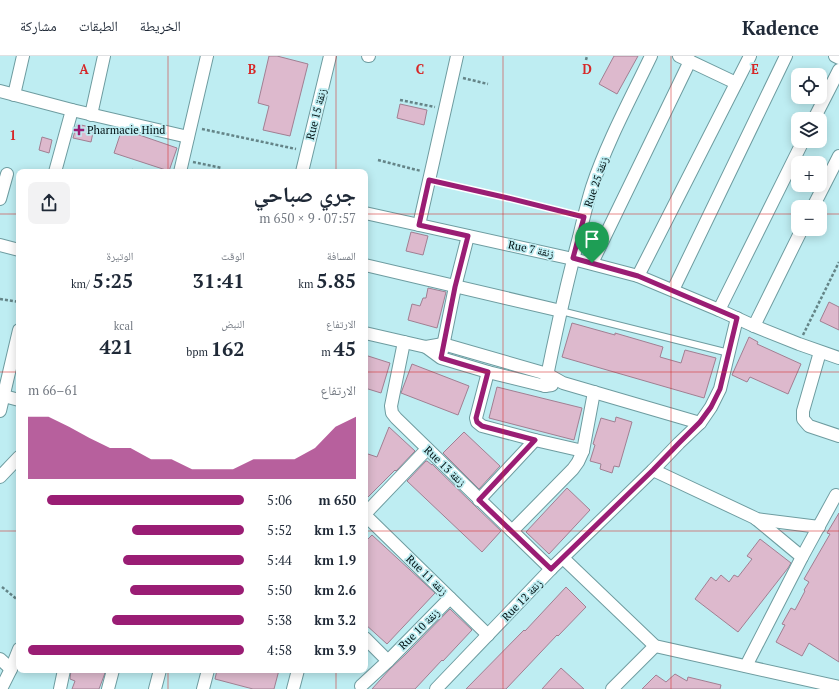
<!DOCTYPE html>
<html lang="ar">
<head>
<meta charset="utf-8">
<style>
	body { margin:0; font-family:"PT Serif","Noto Naskh Arabic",serif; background:#f2f2f3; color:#1f2937; direction:rtl; height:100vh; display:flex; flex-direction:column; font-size:15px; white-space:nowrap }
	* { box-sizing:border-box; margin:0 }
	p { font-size:13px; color:#747a83 }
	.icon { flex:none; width:22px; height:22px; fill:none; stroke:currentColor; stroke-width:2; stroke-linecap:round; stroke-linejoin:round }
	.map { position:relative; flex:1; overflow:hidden; direction:ltr }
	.drawer { position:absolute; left:16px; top:113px; width:352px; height:504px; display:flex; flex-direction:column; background:#fff; border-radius:8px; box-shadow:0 2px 10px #0003; direction:rtl }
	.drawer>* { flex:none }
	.fabs { position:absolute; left:791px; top:12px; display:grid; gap:8px }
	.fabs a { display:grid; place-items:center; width:36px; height:36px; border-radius:8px; background:#fff; box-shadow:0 2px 10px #0003; font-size:20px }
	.pin { position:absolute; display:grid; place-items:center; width:34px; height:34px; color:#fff; margin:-41px -17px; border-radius:50% 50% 50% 0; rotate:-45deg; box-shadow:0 0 4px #0007 }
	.pin .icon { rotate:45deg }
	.round { display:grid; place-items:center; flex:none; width:42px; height:42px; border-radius:8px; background:#f2f2f3 }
	.summary { display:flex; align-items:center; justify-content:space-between; height:68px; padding:0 12px }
	h1 { font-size:22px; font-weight:800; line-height:30px }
	.stats { display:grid; grid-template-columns:repeat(3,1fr); gap:6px; height:68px; padding:4px 12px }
	.stats div { display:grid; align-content:center }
	.stats b { font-size:20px; font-weight:800 }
	.stats small { font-size:11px; font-weight:400 }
	.stats p { font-size:11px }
	.chart { height:112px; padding:8px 12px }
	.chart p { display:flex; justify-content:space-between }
	.chart svg { width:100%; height:72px; margin-top:4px; fill:#9a1d74; opacity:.7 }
	ul { padding:0 12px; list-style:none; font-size:13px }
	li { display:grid; grid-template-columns:64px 48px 1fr; align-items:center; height:30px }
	li i { height:10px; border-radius:5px; background:#9a1d74 }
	header { display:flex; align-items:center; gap:24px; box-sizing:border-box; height:56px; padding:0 20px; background:#fff; border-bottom:1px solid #e0e1e3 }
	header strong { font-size:19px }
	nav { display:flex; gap:22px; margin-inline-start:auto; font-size:14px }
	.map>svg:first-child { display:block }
	.building { fill:#ddb9cd; stroke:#a17f92 }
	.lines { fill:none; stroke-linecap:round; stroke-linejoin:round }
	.lane-casing { stroke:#6e9ca0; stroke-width:8 }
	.street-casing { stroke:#6e9ca0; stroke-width:14 }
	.path { stroke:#648487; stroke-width:2.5; stroke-dasharray:3 2; stroke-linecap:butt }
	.lane { stroke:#fff; stroke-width:6 }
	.street { stroke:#fff; stroke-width:12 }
	.route-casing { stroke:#fff; stroke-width:8 }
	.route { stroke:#9a1d74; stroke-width:5 }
	.grid { fill:none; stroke:#d62828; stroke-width:1; stroke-opacity:0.55 }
	.poi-dot { fill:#9a1d74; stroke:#beedf2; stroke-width:1.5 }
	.labels { text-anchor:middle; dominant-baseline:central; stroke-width:3.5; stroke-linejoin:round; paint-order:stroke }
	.street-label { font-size:11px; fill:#011012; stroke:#beedf2 }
	.poi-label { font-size:11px; fill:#011012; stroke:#beedf2; text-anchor:start }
	.grid-label { font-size:13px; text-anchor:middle; font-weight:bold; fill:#d62828; stroke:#beedf2; stroke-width:3.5; stroke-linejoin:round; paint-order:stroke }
</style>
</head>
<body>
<header>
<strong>Kadence</strong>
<nav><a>الخريطة</a><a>الطبقات</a><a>مشاركة</a></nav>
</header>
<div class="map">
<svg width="839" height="633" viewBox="0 0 839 633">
	<rect width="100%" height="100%" fill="#beedf2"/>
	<g class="building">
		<path d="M269 0H277L308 8 290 80 263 74 269 50 258 47Z"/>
		<path d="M614 0H638L617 38 599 28Z"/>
		<path d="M400 48 427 54 424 69 397 62Z"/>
		<path d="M77 68 94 72 91 86 73 82Z"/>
		<path d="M122 73 177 92 169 115 114 97Z"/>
		<path d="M42 81 52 84 49 97 39 94Z"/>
		<path d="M411 176 428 180 423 199 406 195Z"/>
		<path d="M428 232 446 236 437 272 408 264 412 248 420 250 423 242H426Z"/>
		<path d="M829 246 839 251V274L820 265Z"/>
		<path d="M572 267 615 279V277L663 291 660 301 681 307 685 294 716 302 704 342 562 301Z"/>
		<path d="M749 281 758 286 757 288 801 308 788 338 750 321 747 326 732 319Z"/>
		<path d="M365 299 390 307 381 337 365 332Z"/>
		<path d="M412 308 469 330 458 359 401 337Z"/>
		<path d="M497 331 582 352 574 384 489 362Z"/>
		<path d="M616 361 632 366 619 411 614 410 612 417 600 413 601 408 590 405 595 389 593 388 601 362 615 366Z"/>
		<path d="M389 371 415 395 396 415 395 414 365 444V397L377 401Z"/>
		<path d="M464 376 500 410 479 433 443 397Z"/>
		<path d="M426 405H427L432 409V408L474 449 501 475 482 496 407 425Z"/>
		<path d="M567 432 590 454 549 498 526 476Z"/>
		<path d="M839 457V606L809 587 802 600 776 586 785 569 782 568 791 552 795 554 805 535 804 534 809 526 804 523 830 478 827 477Z"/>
		<path d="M372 479 435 537 387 588 365 568V486Z"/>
		<path d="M760 483 791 507 788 512 738 576 695 543 711 521 716 525 721 519 729 526 734 519 738 521 752 503 747 500Z"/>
		<path d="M566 531 586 551 558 580 557 579 506 633H466L524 574 525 575Z"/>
		<path d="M450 553 472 574 443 605 442 604 415 633H372L390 613 406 598Z"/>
		<path d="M561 612 584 633H542Z"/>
		<path d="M71 614H97L105 617 99 633H72L75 625 70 623Z"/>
		<path d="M217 614H279L274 633H253L215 623Z"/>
		<path d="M675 618 687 625 688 621 721 629 720 633H642L656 619 666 626Z"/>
	</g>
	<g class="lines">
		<defs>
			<path id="lane" d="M561 255 729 297"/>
			<g id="street">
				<path d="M368 0H369"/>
				<path d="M679 0 736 27"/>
				<path d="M835 0 839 2"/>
				<path d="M0 35 72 54 188 81"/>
				<path d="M14 39 23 0"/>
				<path d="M91 59 104 0"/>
				<path d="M814 63 839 14"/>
				<path d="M55 116 72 54"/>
				<path d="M180 116 207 0"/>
				<path d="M302 116 330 0"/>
				<path d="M0 143 7 118"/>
				<path d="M813 151 839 100"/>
				<path d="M365 157 573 203 638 220 719 254 754 270 799 288 839 302"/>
				<path d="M419 169 457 0"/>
				<path d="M0 189 19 194"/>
				<path d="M592 207 690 5"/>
				<path d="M365 209 561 255"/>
				<path d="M638 220 750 0"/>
				<path d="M673 234 786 0"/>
				<path d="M719 254 803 85"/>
				<path d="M754 270 802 173"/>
				<path d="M365 277 426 291 443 288 547 318 563 327 700 367"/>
				<path d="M404 286 391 350 392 357 396 362 551 513"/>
				<path d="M426 291 441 302 488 316 545 330 552 329"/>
				<path d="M442 295 455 231 468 180"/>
				<path d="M820 296 803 355V363L809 370 839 380"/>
				<path d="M488 316 476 362 477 366 482 370 535 384 583 395"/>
				<path d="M545 330C555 280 566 230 579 181 583 164 587 147 592 131 607 86 631 42 651 0"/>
				<path d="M4 340 19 344"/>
				<path d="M0 355 19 274"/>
				<path d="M653 414 755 462 802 501"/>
				<path d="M0 421 19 401"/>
				<path d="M479 444 535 384"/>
				<path d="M365 458 427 393"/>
				<path d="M365 459 488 579"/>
				<path d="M756 463 819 471"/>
				<path d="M512 475 573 413 578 406 583 395 594 336"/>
				<path d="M563 502 655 590 839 631"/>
				<path d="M365 582 388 605"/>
				<path d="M0 603 11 613"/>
				<path d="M746 610 802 501 836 439"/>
				<path d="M361 630 388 605 450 542"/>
				<path d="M1 633 11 613 19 593"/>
				<path d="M60 633 64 614"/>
				<path d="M108 633 113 614"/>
				<path d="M155 633 160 614"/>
				<path d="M203 633 208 614"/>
				<path d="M293 633 298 614"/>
				<path d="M436 633 551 513 653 414 679 387 700 367 711 351 720 333 737 262"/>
				<path d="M612 633 655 590"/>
			</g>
		</defs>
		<use href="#lane" class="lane-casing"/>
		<use href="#street" class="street-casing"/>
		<g class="path">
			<path d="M586 4 587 0"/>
			<path d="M463 22 488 28"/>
			<path d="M400 44 435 51"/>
			<path d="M202 73 296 93"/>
			<path d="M378 104 421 115"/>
			<path d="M193 106 222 112"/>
			<path d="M132 114 139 116"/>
			<path d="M441 127 508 142 572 158"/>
			<path d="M0 243 19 246"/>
			<path d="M803 279 839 206"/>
			<path d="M2 531 19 545"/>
		</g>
		<use href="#lane" class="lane"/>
		<use href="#street" class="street"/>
	</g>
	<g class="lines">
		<defs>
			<path id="route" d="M429 124 508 142 584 161 573 202 638 220 737 262 720 333 711 351 700 366 679 387 653 414 551 513 479 444 535 384 482 370 477 366 476 362 488 316 441 302 455 231 468 180 419 169Z"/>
		</defs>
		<use href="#route" class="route-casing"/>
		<use href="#route" class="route"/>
	</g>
	<path class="grid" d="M168 0V116M336 0V116M503 0V633M671 0V633M0 158H19M365 158H798M820 158H839M0 316H19M365 316H839M0 475H19M365 475H839M168 614V633M336 614V633"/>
	<path class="poi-dot" d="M77 68h4v4h4v4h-4v4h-4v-4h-4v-4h4z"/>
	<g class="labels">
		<g class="street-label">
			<text transform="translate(316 58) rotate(-76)">Rue 15 زنقة</text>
			<text transform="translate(596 126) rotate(-71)">Rue 25 زنقة</text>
			<text transform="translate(531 193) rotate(12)">Rue 7 زنقة</text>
			<text transform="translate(445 410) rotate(44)">Rue 13 زنقة</text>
			<text transform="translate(427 519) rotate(44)">Rue 11 زنقة</text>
			<text transform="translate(522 544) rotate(-46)">Rue 12 زنقة</text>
			<text transform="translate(419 573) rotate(-45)">Rue 10 زنقة</text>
		</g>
		<g class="poi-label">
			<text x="87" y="74">Pharmacie Hind</text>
		</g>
	</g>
	<g class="grid-label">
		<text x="84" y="18">A</text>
		<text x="252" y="18">B</text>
		<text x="420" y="18">C</text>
		<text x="587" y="18">D</text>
		<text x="755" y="18">E</text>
		<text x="13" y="84">1</text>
	</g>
</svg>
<div class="fabs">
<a><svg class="icon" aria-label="locate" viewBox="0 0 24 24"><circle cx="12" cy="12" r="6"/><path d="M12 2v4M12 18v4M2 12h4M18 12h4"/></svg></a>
<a><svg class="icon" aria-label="layers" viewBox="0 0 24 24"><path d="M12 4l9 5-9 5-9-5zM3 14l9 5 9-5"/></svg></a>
<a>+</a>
<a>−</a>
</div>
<div class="pin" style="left:592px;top:207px;background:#1e9e55"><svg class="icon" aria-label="arrive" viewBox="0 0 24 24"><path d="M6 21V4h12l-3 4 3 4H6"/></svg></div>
<section class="drawer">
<div class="summary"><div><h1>جري صباحي</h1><p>07:57 · 9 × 650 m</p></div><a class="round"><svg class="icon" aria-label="share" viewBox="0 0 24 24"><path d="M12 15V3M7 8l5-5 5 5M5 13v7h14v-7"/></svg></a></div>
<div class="stats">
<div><p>المسافة</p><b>5.85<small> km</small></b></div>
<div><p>الوقت</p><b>31:41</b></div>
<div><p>الوتيرة</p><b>5:25<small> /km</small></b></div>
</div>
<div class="stats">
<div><p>الارتفاع</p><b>45<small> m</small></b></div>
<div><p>النبض</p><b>162<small> bpm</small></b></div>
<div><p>kcal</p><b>421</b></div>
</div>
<div class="chart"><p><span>الارتفاع</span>61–66 m</p>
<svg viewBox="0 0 160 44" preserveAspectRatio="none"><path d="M0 44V6L10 6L20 12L30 19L40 25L50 25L60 32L70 32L80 38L90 38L100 38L110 32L120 32L130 32L140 25L150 12L160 6V44z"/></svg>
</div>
<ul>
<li><b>650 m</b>5:06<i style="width:91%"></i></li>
<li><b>1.3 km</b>5:52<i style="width:52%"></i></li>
<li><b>1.9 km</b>5:44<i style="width:56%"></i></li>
<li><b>2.6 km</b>5:50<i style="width:53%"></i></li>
<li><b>3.2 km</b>5:38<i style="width:61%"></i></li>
<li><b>3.9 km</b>4:58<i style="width:100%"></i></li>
</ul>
</section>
</div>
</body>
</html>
